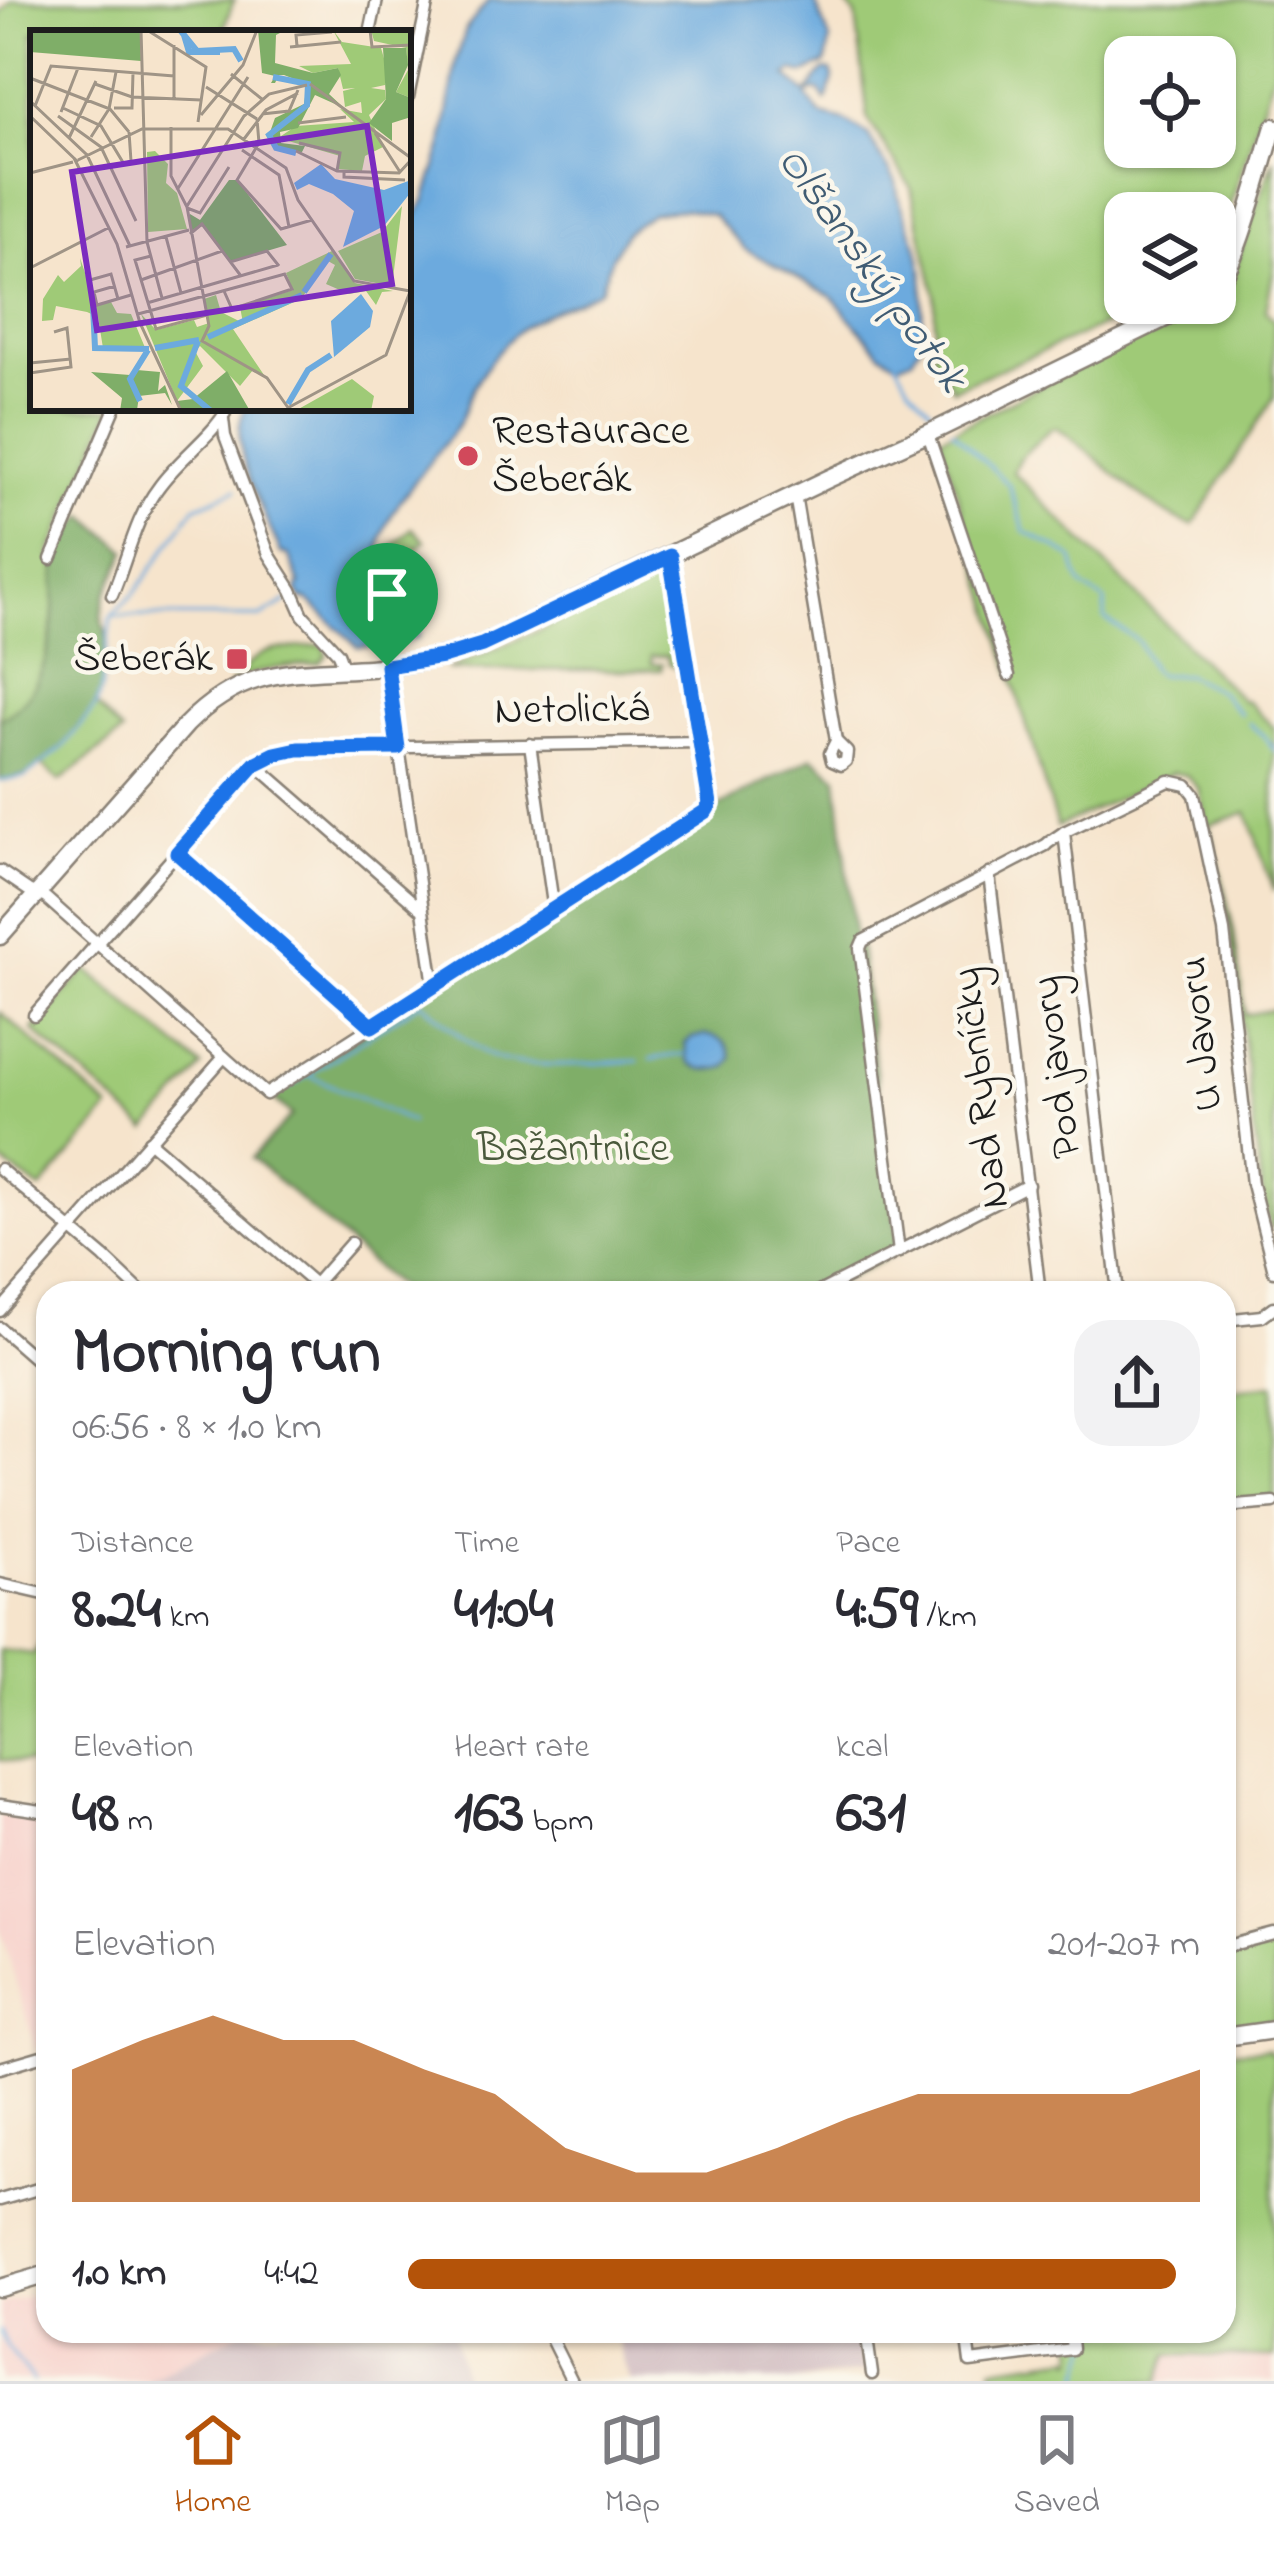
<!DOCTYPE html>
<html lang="en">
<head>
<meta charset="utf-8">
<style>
	body { margin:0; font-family:"Indie Flower",sans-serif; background:#f2f2f3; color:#2b2b33; height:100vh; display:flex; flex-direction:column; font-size:45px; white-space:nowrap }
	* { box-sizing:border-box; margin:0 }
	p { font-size:39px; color:#7c7c81 }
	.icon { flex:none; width:66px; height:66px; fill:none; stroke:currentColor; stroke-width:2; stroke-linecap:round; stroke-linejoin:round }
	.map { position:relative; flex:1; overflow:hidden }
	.drawer { position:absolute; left:36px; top:1281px; width:1200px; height:1062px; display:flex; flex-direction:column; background:#fff; border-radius:36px; box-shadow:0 3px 9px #0004 }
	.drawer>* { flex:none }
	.controls { position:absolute; left:1104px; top:36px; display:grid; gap:24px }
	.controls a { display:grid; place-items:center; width:132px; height:132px; border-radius:24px; background:#fff; box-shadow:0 3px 9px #0004; font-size:60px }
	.pin { position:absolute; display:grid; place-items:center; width:102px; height:102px; color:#fff; margin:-123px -51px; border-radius:50% 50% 50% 0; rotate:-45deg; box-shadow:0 0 12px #0007 }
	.pin .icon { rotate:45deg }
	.round { display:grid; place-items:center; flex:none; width:126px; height:126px; border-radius:36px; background:#f2f2f3 }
	.headline { display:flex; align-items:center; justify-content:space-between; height:204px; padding:0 36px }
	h1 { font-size:66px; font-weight:800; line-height:90px }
	.stats { display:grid; grid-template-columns:repeat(3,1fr); gap:18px; height:204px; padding:12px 36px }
	.stats div { display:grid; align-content:center }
	.stats b { font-size:60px; font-weight:800 }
	.stats small { font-size:33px; font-weight:400 }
	.stats p { font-size:33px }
	.chart { height:336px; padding:24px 36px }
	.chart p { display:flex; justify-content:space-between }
	.chart svg { width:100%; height:216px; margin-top:12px; fill:#b45309; opacity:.7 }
	ul { padding:0 36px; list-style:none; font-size:39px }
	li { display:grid; grid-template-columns:192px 144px 1fr; align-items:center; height:90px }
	li i { height:30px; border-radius:15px; background:#b45309 }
	.dock { display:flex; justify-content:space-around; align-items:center; height:168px; border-top:3px solid #e1e1e2; background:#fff; font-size:33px; color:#7c7c81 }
	.dock a { display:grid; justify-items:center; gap:6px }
	.dock .active { color:#b45309 }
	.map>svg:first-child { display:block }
	.built { fill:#f7d0ca }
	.industrial { fill:#d2bec2 }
	.green { fill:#9fca77; stroke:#5e734a; stroke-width:3; fill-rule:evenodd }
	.forest { fill:#7fae68; stroke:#4e6542; stroke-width:3 }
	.water { fill:#6caade; stroke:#44637d; stroke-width:3 }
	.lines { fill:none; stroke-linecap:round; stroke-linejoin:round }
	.stream { stroke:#6caade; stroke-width:3 }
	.street-casing { stroke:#898074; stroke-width:15 }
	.secondary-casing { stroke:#898074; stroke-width:21 }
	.street { stroke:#fff; stroke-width:10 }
	.secondary { stroke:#fff; stroke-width:16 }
	.route-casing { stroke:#fff; stroke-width:24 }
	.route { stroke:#1a73e8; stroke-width:15 }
	.poi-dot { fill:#d1495b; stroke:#fbf7ec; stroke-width:4.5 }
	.labels { text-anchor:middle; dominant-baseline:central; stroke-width:9; stroke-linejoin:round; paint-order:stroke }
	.poi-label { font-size:42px; fill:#1c1c1c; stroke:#fbf7ec; text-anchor:start }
	.street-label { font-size:42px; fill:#1c1c1c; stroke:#fbf7ec }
	.park-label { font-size:42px; fill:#4a593c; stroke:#fbf7ec }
	.water-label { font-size:45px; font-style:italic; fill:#405c73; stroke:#fbf7ec }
	.inset-river { fill:none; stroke:#6caade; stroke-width:6 }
	.inset-road { fill:none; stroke:#9f9486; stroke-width:3 }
	.view { fill:#7b2cbf; fill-opacity:0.15; stroke:#7b2cbf; stroke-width:6 }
	.inset-edge { fill:none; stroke:#1c1c1c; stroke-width:6 }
</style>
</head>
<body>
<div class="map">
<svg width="1274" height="2381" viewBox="0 0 1274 2381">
	<rect width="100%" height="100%" fill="#fbf7ec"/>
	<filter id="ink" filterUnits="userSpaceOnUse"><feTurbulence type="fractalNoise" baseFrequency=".00833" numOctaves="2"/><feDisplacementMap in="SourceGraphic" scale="24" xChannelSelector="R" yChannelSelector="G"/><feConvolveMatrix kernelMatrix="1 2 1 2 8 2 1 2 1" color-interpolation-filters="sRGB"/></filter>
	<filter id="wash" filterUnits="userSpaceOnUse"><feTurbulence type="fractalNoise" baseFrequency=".004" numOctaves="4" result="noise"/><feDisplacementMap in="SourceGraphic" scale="48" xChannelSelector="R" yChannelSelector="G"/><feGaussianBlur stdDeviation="2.7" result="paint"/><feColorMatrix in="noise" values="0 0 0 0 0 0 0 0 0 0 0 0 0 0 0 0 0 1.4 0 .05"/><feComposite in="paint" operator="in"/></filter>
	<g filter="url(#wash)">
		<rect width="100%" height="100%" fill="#f6e4cc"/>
		<g class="built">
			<path d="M0 1816 48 1822V2046L36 2050 0 1929Z"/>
			<path d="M48 2289V2331H242L146 2381H0V2305Z"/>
			<path d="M1167 2355 1274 2357V2381H1159Z"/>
		</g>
		<g class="industrial">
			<path d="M242 2331H453L465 2381H146Z"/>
			<path d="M614 2331H858L864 2372 791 2381H630Z"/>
		</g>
		<g class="green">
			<path d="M12 0H234L224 27 226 33H33V408H112L50 554C59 568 56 584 55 601 52 645 43 697 0 719V14Z"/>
			<path d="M843 0H1274V70L1215 253V213H1125V303H1156L953 389 934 356 935 295 911 188 868 119 856 16ZM1125 57H1215V147H1125Z"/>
			<path d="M1274 159V266L1266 311 1274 320V397L1193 525C1148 512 1097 454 1056 427L1050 429 1019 459 1013 472 1243 701 1246 700 1274 728V892L1247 812 1210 825 1234 931 1245 1015 1274 1009V1227L1270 1228 1260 1178 1230 928 1199 789 1186 775 1173 773 1057 827 940 437 1203 303H1215V297L1226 291Z"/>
			<path d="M412 528 425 541 402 563 390 549Z"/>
			<path d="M664 570 678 669 669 664 667 656H651L652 664H662L661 670H446L540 630Z"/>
			<path d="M318 645 324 646 327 655 320 663C288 666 260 668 230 683 269 641 267 653 318 645Z"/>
			<path d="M96 705 122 733 60 781 41 764 62 748Z"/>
			<path d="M86 969 202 1067 147 1130 33 1030Z"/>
			<path d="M0 1012 110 1109 41 1189 0 1161Z"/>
			<path d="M1274 1384V1498L1224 1502V1390Z"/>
			<path d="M44 1637H48V1765L0 1760V1650L34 1654Z"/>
			<path d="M1274 1940V2020L1224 2030V1952Z"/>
			<path d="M1268 2049 1274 2056V2357L1168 2355 1159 2381H995L993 2367 1073 2356V2359L1076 2358 1074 2331H1224V2051Z"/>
		</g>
		<g class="forest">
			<path d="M85 516 127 551 106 594 101 615 107 638 102 685 96 706 62 748 27 775 0 781V719C39 699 51 653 54 613 55 598 53 580 57 565 61 547 73 529 85 516Z"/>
			<path d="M813 757 837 777 855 943 860 948 899 1252 817 1293H405L252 1158 292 1115 266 1094 554 911 575 902 705 814Z"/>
		</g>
		<g class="water">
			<path d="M489 0H814L830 40 826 63 805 74 792 71 787 76 805 93C815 89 815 76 825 70L831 71 833 78 828 98 825 100 821 92 816 90 808 93 807 97 821 115 845 121 868 135 896 182 898 196 917 246 923 274 922 342 912 358 898 364 880 352 831 296 745 249 713 215 686 209 652 213 626 232 612 257 600 290C574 304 541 312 518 331 498 349 480 373 469 398 466 406 464 416 459 423 442 454 353 537 388 570L397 560C417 578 424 611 418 637L397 644 393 650 385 645 358 647 308 600 302 599 297 590 300 584 289 555 281 553C267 518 223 443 246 408H408V229L425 201 443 145 456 61 466 29Z"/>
			<path d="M705 1035C721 1037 729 1042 732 1058L726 1067C710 1071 701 1072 688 1061L685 1043 691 1038Z"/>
		</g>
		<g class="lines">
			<g class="stream">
				<path d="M896 361 909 386 941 419"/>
				<path d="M952 430 1009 485 1025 532 1057 548 1073 559C1081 590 1079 585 1105 601V619L1137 640 1153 671 1160 675H1186L1219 691 1240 714"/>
				<path d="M114 616 261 617 287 601"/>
				<path d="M1248 723 1264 736 1274 751"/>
				<path d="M0 781 25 777 62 748 96 706 102 685 111 616 135 593 195 507 236 490"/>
				<path d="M420 1001C441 1018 463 1041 487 1054 520 1072 600 1062 638 1061"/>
				<path d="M651 1059 685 1054"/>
				<path d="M311 1076 411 1122"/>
				<path d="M288 1088 421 1002"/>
				<path d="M0 2331 7 2346 33 2381"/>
				<path d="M1080 2381 1094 2331"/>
			</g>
		</g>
	</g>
	<g filter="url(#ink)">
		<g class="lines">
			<defs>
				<g id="street">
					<path d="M370 33 377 0"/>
					<path d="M408 97 428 0"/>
					<path d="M223 419 225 436 269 554 292 590 303 615 338 653 344 669"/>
					<path d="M928 434 1009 675"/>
					<path d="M795 495 836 741 847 752 846 761 841 765 832 761 830 753 836 741"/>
					<path d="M51 559 115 408"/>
					<path d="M112 595C127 561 135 518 158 488 178 459 212 437 228 408"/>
					<path d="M387 666 434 985"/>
					<path d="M530 744 554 911"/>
					<path d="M255 764 420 908"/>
					<path d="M1064 832 1118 1293"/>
					<path d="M1048 843 1064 832 1169 781 1187 785 1195 795 1224 931 1252 1184 1274 1271"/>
					<path d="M177 853 372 1026"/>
					<path d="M0 871 28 890 46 898 266 1094 707 811 709 804 670 556"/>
					<path d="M989 874 1040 1293"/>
					<path d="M34 1015 255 764 275 755 298 749 700 742"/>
					<path d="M149 1141 325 1293"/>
					<path d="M0 1169 104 1257 142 1293"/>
					<path d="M899 1252 860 948 863 941 1046 845"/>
					<path d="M307 1293 351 1243"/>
					<path d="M817 1293 1028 1185"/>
					<path d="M0 1311 224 1057"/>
					<path d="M1224 1320 1262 1316 1274 1307"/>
					<path d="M0 1328 48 1370"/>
					<path d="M1224 1507 1274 1503"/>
					<path d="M0 1584 48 1595"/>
					<path d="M0 1805 48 1812"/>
					<path d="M1224 1947 1274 1934"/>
					<path d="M0 2068 48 2054"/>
					<path d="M0 2200 48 2186"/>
					<path d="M547 2331 572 2381"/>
					<path d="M866 2331 872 2374"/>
					<path d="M966 2331 970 2362 1072 2349 1070 2331"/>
				</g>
				<g id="secondary">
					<path d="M1215 290C1237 266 1262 164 1274 127"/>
					<path d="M0 936 186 725C252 658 305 676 389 666 421 662 451 655 481 645L828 479 940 428 1196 303"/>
					<path d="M1224 2037 1274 2030"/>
					<path d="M0 2288 48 2274"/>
				</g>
			</defs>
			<use href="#street" class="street-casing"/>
			<use href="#secondary" class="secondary-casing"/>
			<use href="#street" class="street"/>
			<use href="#secondary" class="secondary"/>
		</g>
	</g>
	<g class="lines" filter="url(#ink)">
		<defs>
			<path id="route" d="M670 556 710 804 706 811 372 1026 177 853 255 764 275 754 298 749 398 748 387 666 442 657 482 645Z"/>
		</defs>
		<use href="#route" class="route-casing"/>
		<use href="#route" class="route"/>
	</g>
	<g class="poi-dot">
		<circle cx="468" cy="456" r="12"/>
		<rect x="225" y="647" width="24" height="24" rx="6"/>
	</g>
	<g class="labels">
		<g class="poi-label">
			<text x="492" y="432">Restaurace<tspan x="492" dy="48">Šeberák</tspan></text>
			<text x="213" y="659" text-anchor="end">Šeberák</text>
		</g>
		<g class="street-label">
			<text transform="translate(572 711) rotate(-1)">Netolická</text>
			<text transform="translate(1202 1034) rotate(-96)">U Javoru</text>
			<text transform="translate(1058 1067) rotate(-97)">Pod javory</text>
			<text transform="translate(982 1088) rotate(-97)">Nad Rybníčky</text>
		</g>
		<g class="park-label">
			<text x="573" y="1149">Bažantnice</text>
		</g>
		<g class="water-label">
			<text transform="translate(871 270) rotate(54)">Olšanský potok</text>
		</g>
	</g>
	<g transform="translate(30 30)">
		<rect width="381" height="381" fill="#f6e4cc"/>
		<path d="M303 0 312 12 351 18 357 39 355 55 341 58 355 60 356 69 339 85 353 117 335 126 332 141 308 139 310 126 248 108 266 96 324 92 310 79 332 83 331 72 315 77 313 61 325 58 313 59 308 38 283 43 269 36 321 34ZM341 0H381V68L366 62 378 40 376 18 344 11ZM125 121 138 134 136 153 147 163 157 199 118 202 117 122ZM372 176 362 256 325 249 308 221 352 202ZM302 221 325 253 363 261 352 262 346 275 336 261 319 264 296 254 305 235 298 231 271 269 203 299 234 345 223 340 210 356 170 316 165 321 173 336 147 371 111 284 126 300 164 290 167 297 179 293 174 269 186 265 191 282 213 293 210 277 263 260 256 243ZM50 228 66 275 81 272 87 283 101 284 116 320 73 318 68 287 57 282 26 276 23 290 12 291 13 269 28 245 34 252 51 236ZM322 349 344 366 341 381H265Z" fill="#9fca77"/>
		<path d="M0 0H110L111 31 0 22ZM228 0H256L246 5 245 33 283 43 308 38 311 45 299 64 314 78 285 65 268 98 250 102 251 113 275 116 272 122 252 121 239 105 245 88 274 74 277 54 254 45H249L245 53H241L245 46 232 43ZM353 18H376L378 35 366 62 381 68V87L362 93V111L339 93 356 69ZM199 150H207L257 215 200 232 172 194 160 202V184L170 190ZM119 317 107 340 130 342 128 361 135 355 142 375 135 363 109 366 107 380 90 381 92 368 61 342 100 345ZM197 341 220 381H152L147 371 163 369Z" fill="#7fae68"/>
		<path d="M291 134 305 149 354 160 381 150V162L354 196 313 217 324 181 303 164 279 154 267 160 264 153ZM331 264 343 281 340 297 304 327 301 291Z" fill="#6caade"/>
		<path class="inset-river" d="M150 0 167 21 204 19 211 31M153 2 159 22H190M243 47 278 54 277 75 239 105 246 118 266 123M274 262 301 224M63 276 65 318 119 319M178 307 272 265M168 311 151 356 181 381M125 318 169 310M110 371 100 349 118 320M258 374 278 340 301 325"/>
		<path class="inset-road" d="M111 0 117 212 132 268M117 0 176 37 168 92M340 0 342 17 381 15M267 16 266 5 302 2M260 17 311 12M201 44 233 70M0 48 80 79 99 102M65 54 102 67 171 70M280 54 381 128M176 57 227 89M144 68V15M0 71 57 125 100 216M5 76 21 36 144 46M33 78 71 96 94 134 101 131 99 102M84 78H102L103 43M31 82 48 38M232 84 259 81 268 60M171 85 213 35 227 0M0 86 48 132M28 86 71 117 106 191M227 89 229 113 207 150 251 199 282 190M268 93 316 87M141 97V146L157 177 179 296 172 311 237 348 259 379M345 103 370 142M61 107 79 79 86 42M39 108 66 51M214 109 236 80 268 63M269 113 310 123 307 141M212 120 249 145 259 197M266 121 307 141 369 143 381 130M44 128 87 214 110 293 151 381M48 130 112 99H198L256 138 268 170 324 251 380 261M314 141V147L375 150M0 143 43 132M147 160 218 47M157 176 214 86 239 64 277 55M157 178 170 183 199 137M160 204 172 194 211 246M136 207 151 263M96 217 159 200M121 226 105 230 126 299 177 285M200 232 237 221 249 236M0 238 78 198M60 250 81 244 88 269M111 250 192 221M85 256 64 262 67 275 101 265M194 261 202 279 262 259 254 243M117 273 248 235M108 284 255 244M0 333 41 329M0 343 41 337 37 298 24 302M252 381 356 325 381 259"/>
		<path class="view" d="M337 96 362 254 67 300 42 142Z"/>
		<rect width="381" height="381" class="inset-edge"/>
	</g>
</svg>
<div class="controls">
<a><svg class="icon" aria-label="locate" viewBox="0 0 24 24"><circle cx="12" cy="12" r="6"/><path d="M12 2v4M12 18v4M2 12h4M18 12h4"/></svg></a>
<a><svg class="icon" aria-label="layers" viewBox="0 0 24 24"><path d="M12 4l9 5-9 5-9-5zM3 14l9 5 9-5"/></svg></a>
</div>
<div class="pin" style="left:387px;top:666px;background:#1e9e55"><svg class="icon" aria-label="arrive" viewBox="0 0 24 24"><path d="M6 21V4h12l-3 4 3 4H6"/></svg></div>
<section class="drawer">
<div class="headline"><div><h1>Morning run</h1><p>06:56 · 8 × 1.0 km</p></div><a class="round"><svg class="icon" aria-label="share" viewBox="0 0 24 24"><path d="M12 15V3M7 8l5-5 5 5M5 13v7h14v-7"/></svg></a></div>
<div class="stats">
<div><p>Distance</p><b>8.24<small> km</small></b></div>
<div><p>Time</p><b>41:04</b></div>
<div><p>Pace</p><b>4:59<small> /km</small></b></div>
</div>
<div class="stats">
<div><p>Elevation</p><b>48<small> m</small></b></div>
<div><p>Heart rate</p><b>163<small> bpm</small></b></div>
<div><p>kcal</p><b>631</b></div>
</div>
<div class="chart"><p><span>Elevation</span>201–207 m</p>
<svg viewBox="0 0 160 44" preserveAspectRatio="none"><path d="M0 44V17L10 11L20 6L30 11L40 11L50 17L60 22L70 33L80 38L90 38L100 33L110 27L120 22L130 22L140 22L150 22L160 17V44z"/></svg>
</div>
<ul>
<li><b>1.0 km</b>4:42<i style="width:97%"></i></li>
</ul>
</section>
</div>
<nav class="dock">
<a class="active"><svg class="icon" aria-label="home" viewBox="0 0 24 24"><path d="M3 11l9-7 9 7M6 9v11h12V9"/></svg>Home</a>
<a><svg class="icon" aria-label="map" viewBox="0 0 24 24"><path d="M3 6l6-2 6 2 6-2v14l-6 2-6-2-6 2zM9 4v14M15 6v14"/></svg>Map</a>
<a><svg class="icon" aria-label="saved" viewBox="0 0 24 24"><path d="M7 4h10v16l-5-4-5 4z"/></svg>Saved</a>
</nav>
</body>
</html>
